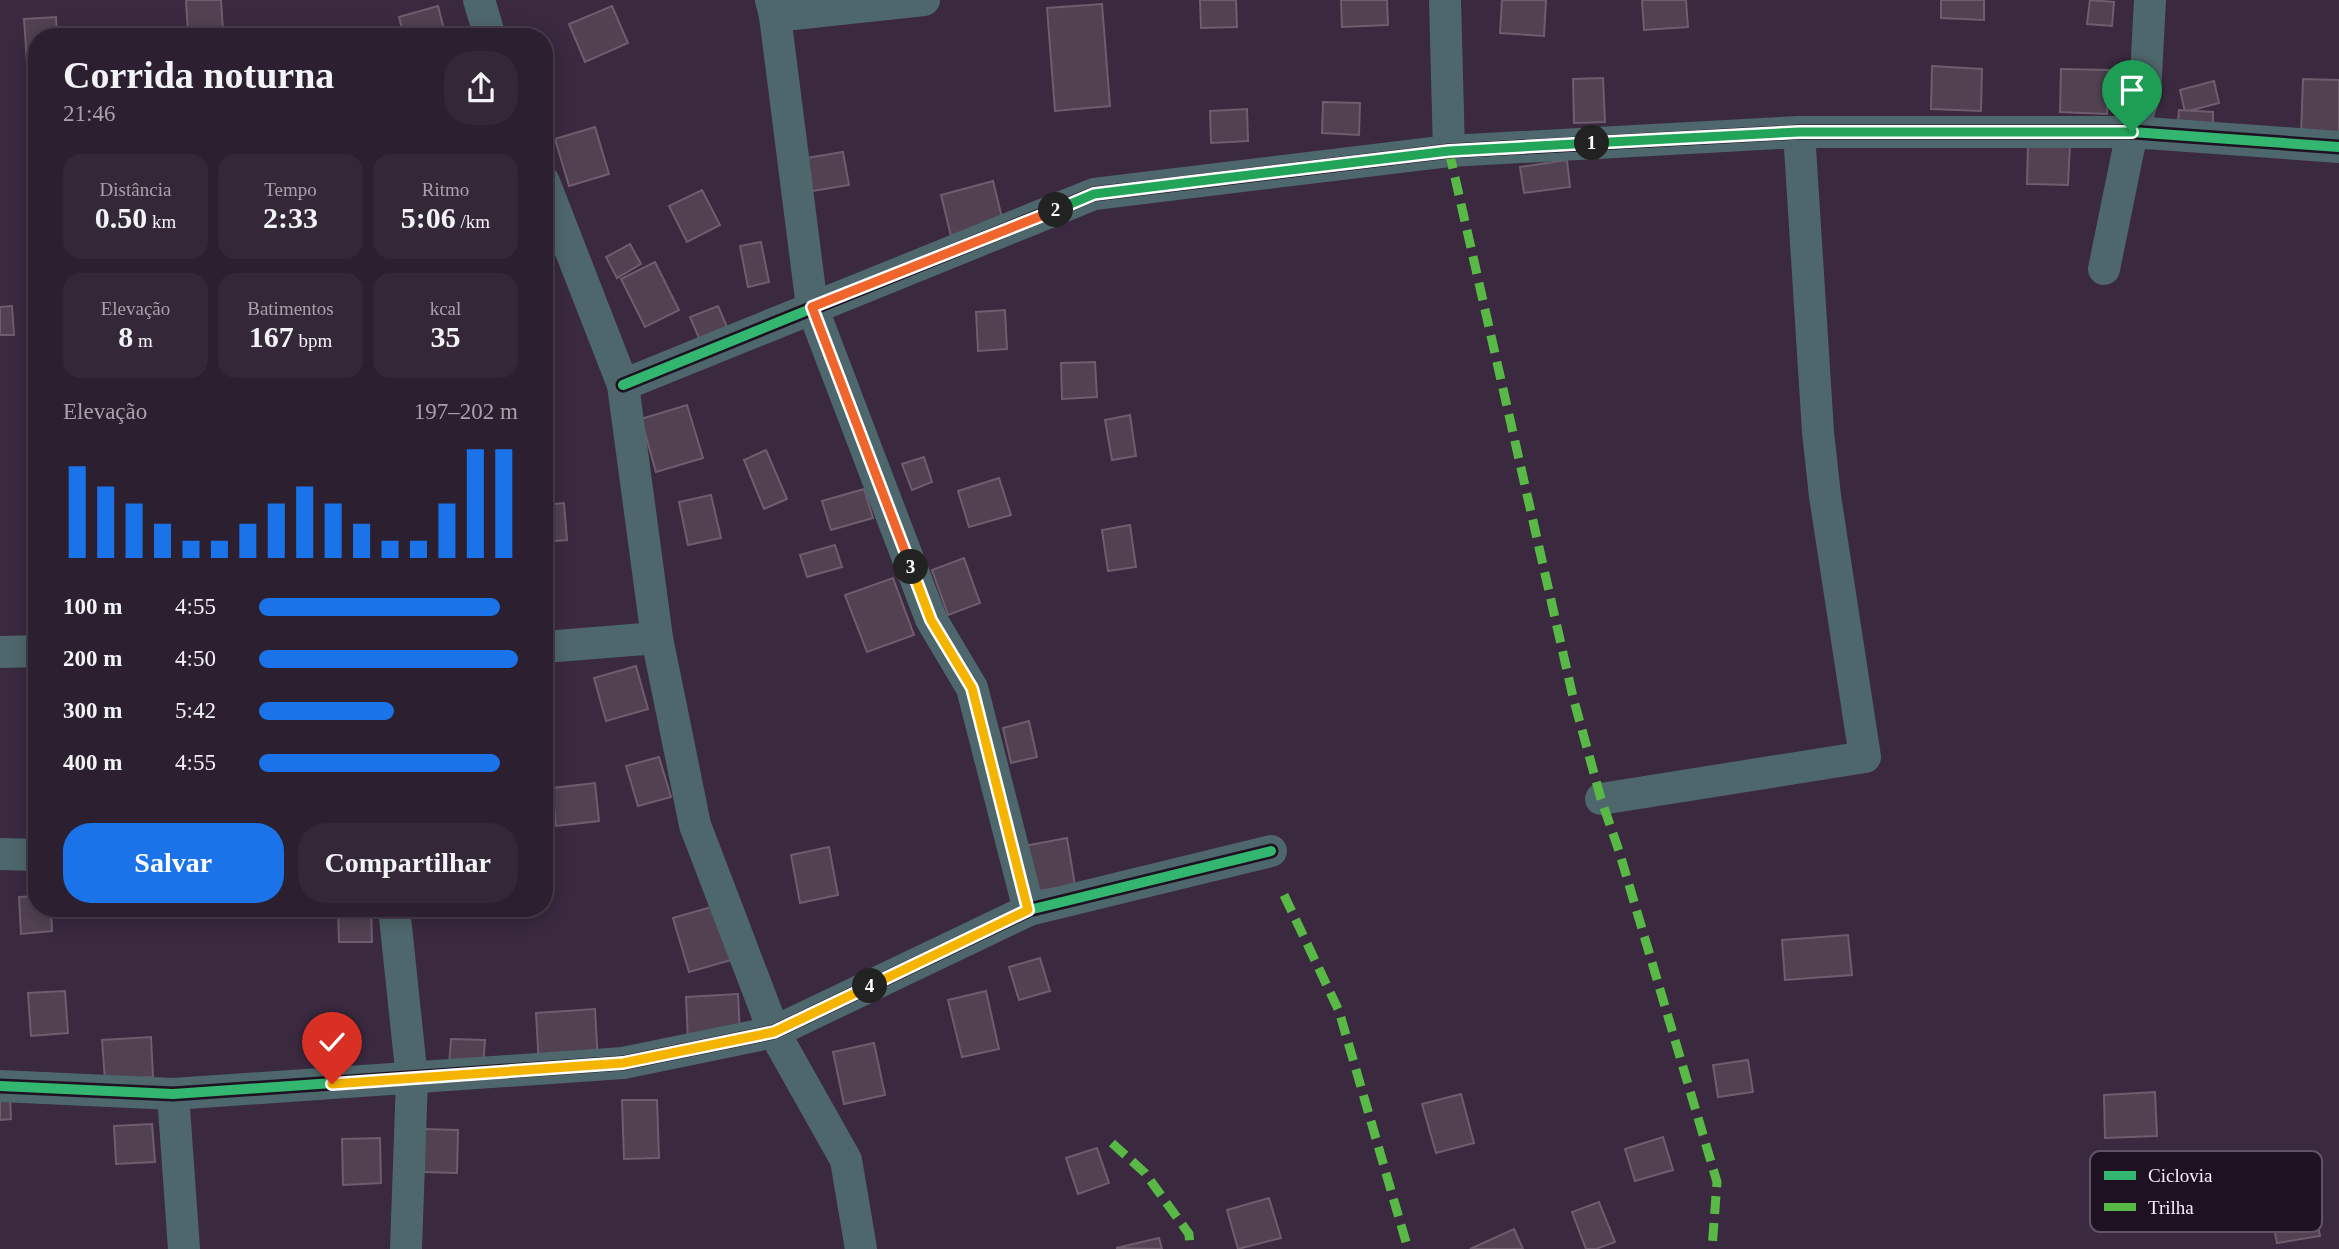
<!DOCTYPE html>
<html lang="pt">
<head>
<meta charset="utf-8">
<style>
	body { margin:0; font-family:Georgia,serif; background:#342737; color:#f1f3f6; height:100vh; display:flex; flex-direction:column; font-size:26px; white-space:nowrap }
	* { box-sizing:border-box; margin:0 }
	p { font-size:23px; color:#a6a2aa }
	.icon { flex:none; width:38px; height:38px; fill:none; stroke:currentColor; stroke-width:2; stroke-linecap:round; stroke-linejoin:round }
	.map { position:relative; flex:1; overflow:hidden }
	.drawer { position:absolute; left:28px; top:28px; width:525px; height:889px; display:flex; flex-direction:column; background:#2c1f2f; border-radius:28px; box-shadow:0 4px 18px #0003,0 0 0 2px #483d4b }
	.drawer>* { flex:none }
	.pin { position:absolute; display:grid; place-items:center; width:60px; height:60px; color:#fff; margin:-72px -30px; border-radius:50% 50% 50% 0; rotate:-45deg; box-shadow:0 0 7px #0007 }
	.pin .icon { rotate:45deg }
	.km { position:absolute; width:35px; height:35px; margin:-18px; border-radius:50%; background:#222; color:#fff; font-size:19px; line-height:35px; text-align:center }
	.round { display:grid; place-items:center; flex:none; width:74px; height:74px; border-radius:28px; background:#342737 }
	.overview { display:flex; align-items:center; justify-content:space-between; height:119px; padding:0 35px }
	h1 { font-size:38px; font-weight:700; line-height:52px }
	.figures { display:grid; grid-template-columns:repeat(3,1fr); gap:10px; height:119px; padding:7px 35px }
	.figures div { display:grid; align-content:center; border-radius:18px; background:#342737; text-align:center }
	.figures b { font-size:30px; font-weight:700 }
	.figures small { font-size:19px; font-weight:400 }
	.figures p { font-size:19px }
	.chart { height:196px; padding:14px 35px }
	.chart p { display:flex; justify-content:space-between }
	.chart svg { width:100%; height:126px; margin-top:7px; stroke:#1a73e8; stroke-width:6 }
	.cta { display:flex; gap:14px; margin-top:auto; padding:14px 35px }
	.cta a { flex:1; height:80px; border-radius:28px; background:#1a73e8; color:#fff; font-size:28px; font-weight:700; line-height:80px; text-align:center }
	.cta a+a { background:#342737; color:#f1f3f6 }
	ul { padding:0 35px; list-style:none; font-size:23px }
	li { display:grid; grid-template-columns:112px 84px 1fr; align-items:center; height:52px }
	li i { height:18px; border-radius:9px; background:#1a73e8 }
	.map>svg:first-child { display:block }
	.building { fill:#514151; stroke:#6e5d6d; stroke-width:2 }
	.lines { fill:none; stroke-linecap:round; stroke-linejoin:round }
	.street { stroke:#4e676c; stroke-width:32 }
	.quiet { stroke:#58b947; stroke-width:9; stroke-dasharray:18 9; stroke-linecap:butt }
	.cycleway-casing { stroke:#1e1122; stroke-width:15 }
	.cycleway { stroke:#33b770; stroke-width:10 }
	.split-1-casing { stroke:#fff; stroke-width:14 }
	.split-2-casing { stroke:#fff; stroke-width:14 }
	.split-3-casing { stroke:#fff; stroke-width:14 }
	.split-4-casing { stroke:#fff; stroke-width:14 }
	.split-5-casing { stroke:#fff; stroke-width:14 }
	.split-1 { stroke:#22a559; stroke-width:9 }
	.split-2 { stroke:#22a559; stroke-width:9 }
	.split-3 { stroke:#f0652b; stroke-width:9 }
	.split-4 { stroke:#f5b400; stroke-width:9 }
	.split-5 { stroke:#f5b400; stroke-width:9 }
	.key { fill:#1e1122; stroke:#605364; stroke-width:2 }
	.key-label { font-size:19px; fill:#faeefd }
</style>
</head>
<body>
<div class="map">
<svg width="2339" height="1249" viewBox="0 0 2339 1249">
	<rect width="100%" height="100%" fill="#3a293f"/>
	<g class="building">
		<path d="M186 0H221L223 31 188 33Z"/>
		<path d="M1200 0H1236L1237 27 1201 28Z"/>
		<path d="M1341 0H1387L1388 25 1342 27Z"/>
		<path d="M1502 0H1546L1544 36 1500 33Z"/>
		<path d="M1642 0H1686L1688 27 1644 30Z"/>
		<path d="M1941 0H1984V20L1941 18Z"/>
		<path d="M2090 0 2114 2 2112 26 2087 24Z"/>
		<path d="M1102 4 1110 106 1055 111 1047 8Z"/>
		<path d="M438 6 446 37H404L399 17Z"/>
		<path d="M612 6 628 43 585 62 569 24Z"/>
		<path d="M56 17 57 37H37V62L27 63 24 19Z"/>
		<path d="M1932 66 1982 69 1981 111 1931 109Z"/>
		<path d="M2061 69 2109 70 2107 114 2060 112Z"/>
		<path d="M1603 78 1605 122 1574 123 1573 79Z"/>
		<path d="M2303 79 2339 80V137L2301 135Z"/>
		<path d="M2214 81 2219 103 2185 112 2180 90Z"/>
		<path d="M1323 102 1360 103 1359 135 1322 133Z"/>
		<path d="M1247 109 1248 141 1211 143 1210 111Z"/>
		<path d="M2179 110 2213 112V124L2178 122Z"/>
		<path d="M595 127 609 174 569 186 555 139Z"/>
		<path d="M2028 144 2070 145 2068 185 2027 184Z"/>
		<path d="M843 152 849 185 812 191 806 158Z"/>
		<path d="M1567 160 1570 187 1524 193 1520 167Z"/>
		<path d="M993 181 1003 222 951 236 941 195Z"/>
		<path d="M702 190 720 225 687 242 669 206Z"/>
		<path d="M761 242 769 282 748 287 740 246Z"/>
		<path d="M630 244 641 264 617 278 606 257Z"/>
		<path d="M655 262 679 310 645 327 621 279Z"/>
		<path d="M12 306 14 335H0V307Z"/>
		<path d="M718 306 727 327 699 338 690 317Z"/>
		<path d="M1005 310 1007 349 978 351 976 312Z"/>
		<path d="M1095 362 1097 397 1062 399 1061 363Z"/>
		<path d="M687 405 703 458 656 472 641 419Z"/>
		<path d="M1130 415 1136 456 1112 460 1105 420Z"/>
		<path d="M766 450 787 499 764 509 744 460Z"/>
		<path d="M924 457 932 482 912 490 902 464Z"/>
		<path d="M999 478 1011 515 969 527 958 491Z"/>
		<path d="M864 489 873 518 831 530 822 501Z"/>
		<path d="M711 495 721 538 688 545 679 502Z"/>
		<path d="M564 503 567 540 544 542V505Z"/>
		<path d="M1130 525 1136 567 1108 571 1102 530Z"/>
		<path d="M835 545 842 567 807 577 800 555Z"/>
		<path d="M964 558 980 603 948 615 932 570Z"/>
		<path d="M893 578 914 635 867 652 845 595Z"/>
		<path d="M636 666 648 709 606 721 594 678Z"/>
		<path d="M1029 721 1037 757 1011 763 1003 728Z"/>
		<path d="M659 757 671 797 638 806 626 766Z"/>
		<path d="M595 783 599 821 556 826 552 788Z"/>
		<path d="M1067 838 1075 885 1033 892 1024 846Z"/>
		<path d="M829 847 838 895 800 903 791 855Z"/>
		<path d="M37 896V908H51L52 931 21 934 19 897Z"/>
		<path d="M715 906 731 960 689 972 673 918Z"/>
		<path d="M338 908H371L372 942H339Z"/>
		<path d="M1848 935 1852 975 1785 980 1782 940Z"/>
		<path d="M1040 958 1050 991 1019 1000 1009 967Z"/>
		<path d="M65 991 68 1033 31 1036 28 993Z"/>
		<path d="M986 991 999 1049 962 1057 948 1000Z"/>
		<path d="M738 994 740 1036 688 1039 686 997Z"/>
		<path d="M595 1009 598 1063 539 1066 536 1013Z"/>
		<path d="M151 1037 153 1077 105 1080 102 1040Z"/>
		<path d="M451 1039 485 1040 483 1068 449 1066Z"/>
		<path d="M874 1043 885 1095 844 1104 833 1052Z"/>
		<path d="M1748 1060 1753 1092 1718 1097 1713 1065Z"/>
		<path d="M2155 1092 2157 1136 2105 1138 2104 1095Z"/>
		<path d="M1461 1094 1474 1143 1436 1153 1422 1104Z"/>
		<path d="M0 1098H10L11 1119 0 1120Z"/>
		<path d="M622 1100H657L659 1158 624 1159Z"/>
		<path d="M152 1124 155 1162 116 1164 114 1126Z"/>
		<path d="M424 1129 458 1130 457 1173 424 1172Z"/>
		<path d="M1663 1137 1673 1170 1635 1181 1625 1149Z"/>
		<path d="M380 1138 381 1183 343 1185 342 1139Z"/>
		<path d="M1097 1148 1109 1183 1078 1194 1066 1158Z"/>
		<path d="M1269 1198 1281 1238 1238 1249 1227 1210Z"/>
		<path d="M2313 1200 2320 1236 2277 1243 2270 1207Z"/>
		<path d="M1599 1202 1615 1242 1596 1249H1586L1572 1212Z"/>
		<path d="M1514 1229 1523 1249H1470Z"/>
		<path d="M1159 1238 1162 1249 1116 1248Z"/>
	</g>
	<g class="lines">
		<g class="street">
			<path d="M479 0 490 37"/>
			<path d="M771 0 775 16 812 307 931 619 972 688 1029 910"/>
			<path d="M1445 0 1449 151"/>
			<path d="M775 16 924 0"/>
			<path d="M544 182 623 385 657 638 695 825 774 1032 846 1160 861 1249"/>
			<path d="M2104 269 2132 132 2145 94 2150 0"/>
			<path d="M623 385 1094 194 1449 151 1799 132H2132L2339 147"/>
			<path d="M544 647 657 638"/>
			<path d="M0 652 37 651"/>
			<path d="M1601 799 1865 757 1825 496 1818 432 1799 132"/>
			<path d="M0 854 37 855"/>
			<path d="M394 908 412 1079 406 1249"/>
			<path d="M0 1086 173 1094 623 1063 774 1032 1029 910 1271 851"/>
			<path d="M173 1094 184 1249"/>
		</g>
		<g class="quiet">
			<path d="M1449 151 1573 697 1601 799 1619 851 1717 1182 1712 1249"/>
			<path d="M1284 895 1339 1011 1408 1249"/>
			<path d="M1112 1143 1145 1173 1189 1234 1190 1249"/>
		</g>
		<defs>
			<g id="cycleway">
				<path d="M623 385 1094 194 1449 151 1799 132H2132L2339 147"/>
				<path d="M0 1086 173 1094 623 1063 774 1032 1029 910 1271 851"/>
			</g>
		</defs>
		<use href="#cycleway" class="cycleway-casing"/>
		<use href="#cycleway" class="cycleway"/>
	</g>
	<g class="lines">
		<defs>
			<path id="split-1" d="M1592 143 1799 132H2132"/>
			<path id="split-2" d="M1056 210 1094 194 1183 183 1449 151 1592 143"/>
			<path id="split-3" d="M911 567 812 307 1056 210"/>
			<path id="split-4" d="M870 986 1028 910 972 688 931 620 911 567"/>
			<path id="split-5" d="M332 1084 623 1063 774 1032 870 986"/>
		</defs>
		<use href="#split-1" class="split-1-casing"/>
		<use href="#split-2" class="split-2-casing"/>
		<use href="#split-3" class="split-3-casing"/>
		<use href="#split-4" class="split-4-casing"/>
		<use href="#split-5" class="split-5-casing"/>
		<use href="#split-1" class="split-1"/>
		<use href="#split-2" class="split-2"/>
		<use href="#split-3" class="split-3"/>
		<use href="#split-4" class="split-4"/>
		<use href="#split-5" class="split-5"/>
	</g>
	<rect x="2090" y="1151" width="232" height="81" rx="10" class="key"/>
	<rect x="2104" y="1171" width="32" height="9" fill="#33b770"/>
	<rect x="2104" y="1203" width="32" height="8" fill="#58b947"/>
	<g class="key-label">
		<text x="2148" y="1182">Ciclovia</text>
		<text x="2148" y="1214">Trilha</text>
	</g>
</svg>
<div class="pin" style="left:2132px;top:132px;background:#1e9e55"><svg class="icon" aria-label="arrive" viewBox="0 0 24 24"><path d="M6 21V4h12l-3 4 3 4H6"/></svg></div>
<div class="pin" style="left:332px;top:1084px;background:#d93025"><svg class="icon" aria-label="check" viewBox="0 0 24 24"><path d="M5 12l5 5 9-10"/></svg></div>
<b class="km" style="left:1592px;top:143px">1</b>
<b class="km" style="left:1056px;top:210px">2</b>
<b class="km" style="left:911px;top:567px">3</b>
<b class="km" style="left:870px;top:986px">4</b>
<section class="drawer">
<div class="overview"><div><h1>Corrida noturna</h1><p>21:46</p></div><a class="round"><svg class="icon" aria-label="share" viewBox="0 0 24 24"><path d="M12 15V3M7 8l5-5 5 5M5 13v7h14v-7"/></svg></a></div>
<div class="figures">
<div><p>Distância</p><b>0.50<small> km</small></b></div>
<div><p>Tempo</p><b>2:33</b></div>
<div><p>Ritmo</p><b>5:06<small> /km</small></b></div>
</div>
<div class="figures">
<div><p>Elevação</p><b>8<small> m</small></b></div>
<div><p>Batimentos</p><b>167<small> bpm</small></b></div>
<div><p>kcal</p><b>35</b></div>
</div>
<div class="chart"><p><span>Elevação</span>197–202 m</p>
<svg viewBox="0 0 160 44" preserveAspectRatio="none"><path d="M5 44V12M15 44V19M25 44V25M35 44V32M45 44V38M55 44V38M65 44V32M75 44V25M85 44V19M95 44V25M105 44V32M115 44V38M125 44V38M135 44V25M145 44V6M155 44V6"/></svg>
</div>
<ul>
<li><b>100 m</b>4:55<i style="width:93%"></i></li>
<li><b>200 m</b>4:50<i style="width:100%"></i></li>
<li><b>300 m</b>5:42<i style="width:52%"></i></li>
<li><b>400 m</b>4:55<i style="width:93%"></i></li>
</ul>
<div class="cta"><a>Salvar</a><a>Compartilhar</a></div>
</section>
</div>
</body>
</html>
